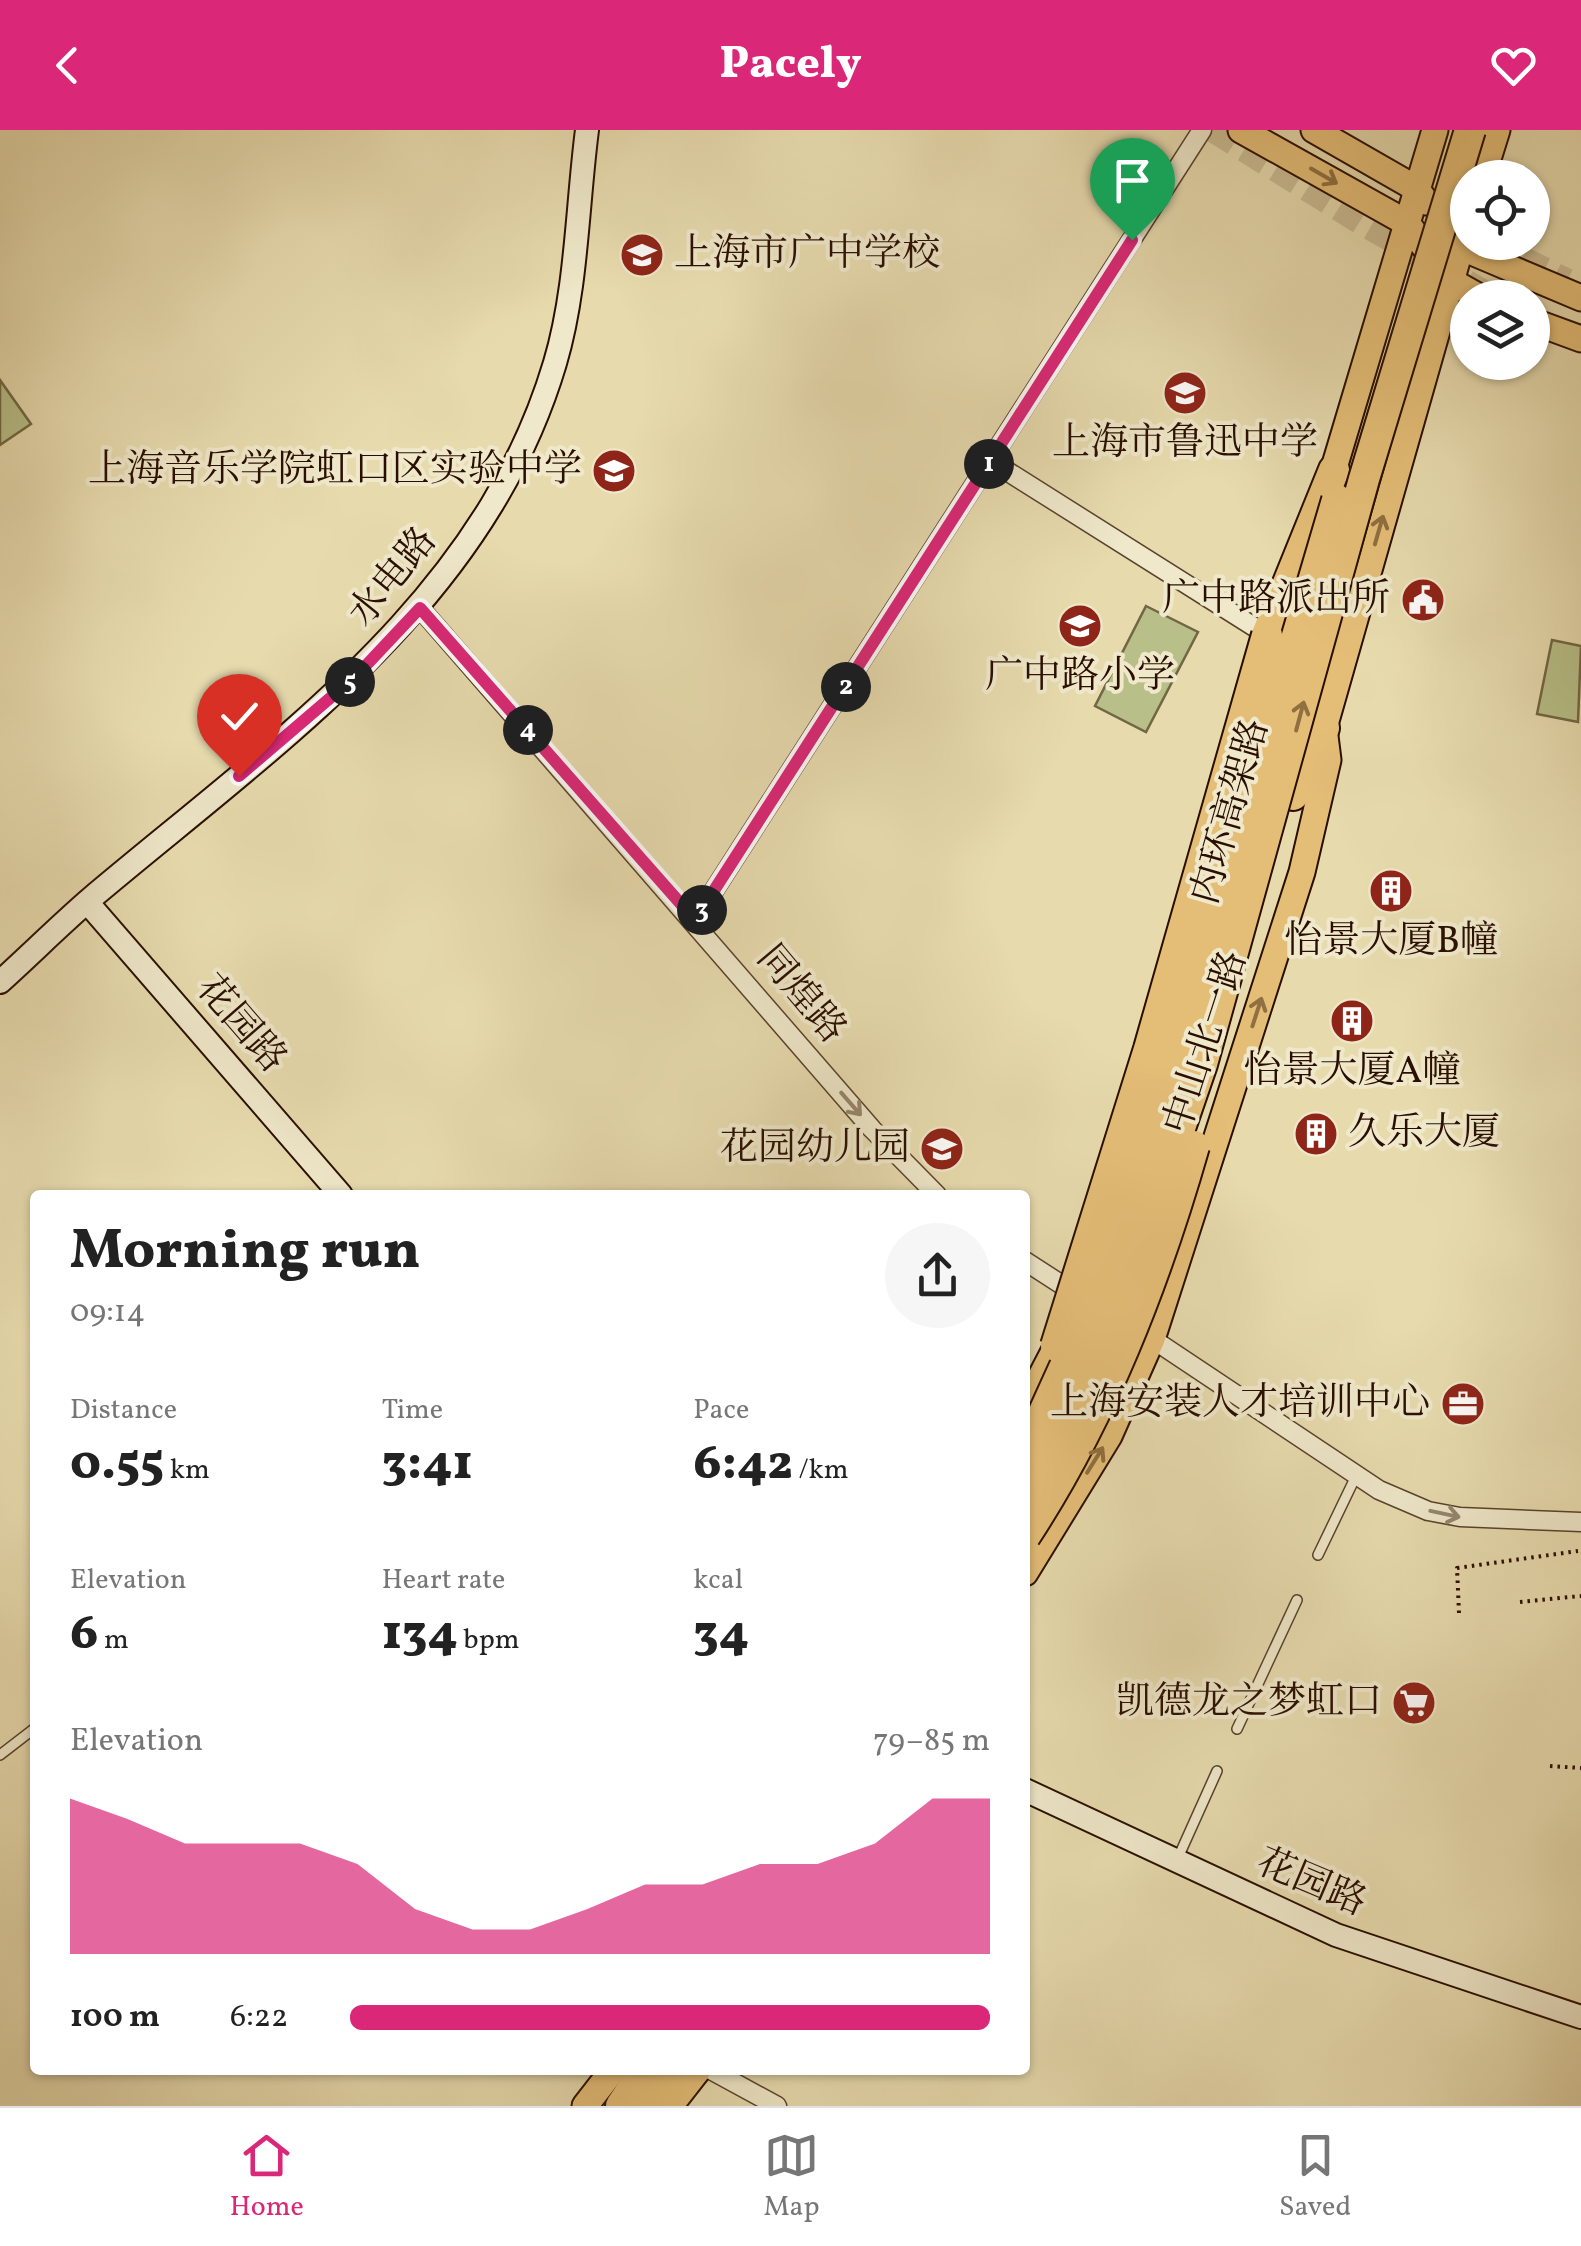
<!DOCTYPE html>
<html lang="en">
<head>
<meta charset="utf-8">
<style>
	body { margin:0; font-family:Vollkorn,"Noto Serif SC",serif; background:#f6f6f6; color:#222; height:100vh; display:flex; flex-direction:column; font-size:38px; white-space:nowrap }
	* { box-sizing:border-box; margin:0 }
	p { font-size:32px; color:#767676 }
	.icon { flex:none; width:55px; height:55px; fill:none; stroke:currentColor; stroke-width:2; stroke-linecap:round; stroke-linejoin:round }
	.map { position:relative; flex:1; overflow:hidden }
	.details { position:absolute; left:30px; top:1060px; width:1000px; height:885px; display:flex; flex-direction:column; background:#fff; border-radius:10px; box-shadow:0 2px 8px #0004 }
	.details>* { flex:none }
	.fabs { position:absolute; left:1450px; top:30px; display:grid; gap:20px }
	.fabs a { display:grid; place-items:center; width:100px; height:100px; border-radius:50%; background:#fff; box-shadow:0 2px 8px #0004; font-size:50px }
	.pin { position:absolute; display:grid; place-items:center; width:85px; height:85px; color:#fff; margin:-102px -42px; border-radius:50% 50% 50% 0; rotate:-45deg; box-shadow:0 0 10px #0007 }
	.pin .icon { rotate:45deg }
	.km { position:absolute; width:50px; height:50px; margin:-25px; border-radius:50%; background:#222; color:#fff; font-size:28px; line-height:50px; text-align:center }
	.round { display:grid; place-items:center; flex:none; width:105px; height:105px; border-radius:52px; background:#f6f6f6 }
	.overview { display:flex; align-items:center; justify-content:space-between; height:170px; padding:0 40px }
	h1 { font-size:55px; font-weight:800; line-height:75px }
	.metrics { display:grid; grid-template-columns:repeat(3,1fr); gap:15px; height:170px; padding:10px 40px }
	.metrics div { display:grid; align-content:center }
	.metrics b { font-size:50px; font-weight:800 }
	.metrics small { font-size:28px; font-weight:400 }
	.metrics p { font-size:28px }
	.chart { height:280px; padding:20px 40px }
	.chart p { display:flex; justify-content:space-between }
	.chart svg { width:100%; height:180px; margin-top:10px; fill:#db2777; opacity:.7 }
	ul { padding:0 40px; list-style:none; font-size:32px }
	li { display:grid; grid-template-columns:160px 120px 1fr; align-items:center; height:75px }
	li i { height:25px; border-radius:12px; background:#db2777 }
	header { display:flex; justify-content:space-between; align-items:center; height:130px; padding:0 40px; background:#db2777; color:#fff; font-size:45px; font-weight:800 }
	.tabs { display:flex; justify-content:space-around; align-items:center; height:140px; border-top:2px solid #e0e0e0; background:#fff; font-size:28px; color:#767676 }
	.tabs a { display:grid; justify-items:center; gap:5px }
	.tabs .selected { color:#db2777 }
	.map>svg:first-child { display:block }
	.green { fill:#b8bf88; stroke:#716744; stroke-width:2.5 }
	.lines { fill:none; stroke-linecap:round; stroke-linejoin:round }
	.primary-tunnel { stroke:#cbbc94; stroke-width:25; stroke-dasharray:25 12; stroke-linecap:butt }
	.lane-casing { stroke:#59422c; stroke-width:12 }
	.street-casing { stroke:#59422c; stroke-width:21 }
	.secondary-casing { stroke:#2a0f00; stroke-width:26 }
	.primary-casing { stroke:#2a0f00; stroke-width:29 }
	.highway-casing { stroke:#2a0f00; stroke-width:34 }
	.path { stroke:#2a0f00; stroke-width:4; stroke-dasharray:2.5 5; stroke-linecap:butt }
	.lane { stroke:#efe8ca; stroke-width:9 }
	.street { stroke:#efe8ca; stroke-width:18 }
	.secondary { stroke:#efe8ca; stroke-width:22 }
	.primary { stroke:#e4be77; stroke-width:25 }
	.highway { stroke:#e4be77; stroke-width:30 }
	.highway-bridge-casing { stroke:#2a0f00; stroke-width:34; stroke-linecap:butt }
	.highway-bridge { stroke:#e4be77; stroke-width:30 }
	.oneway { stroke:#906f41 }
	.oneway2 { stroke:#96866f }
	.route-casing { stroke:#fff; stroke-width:20 }
	.route { stroke:#db2777; stroke-width:12 }
	.labels { text-anchor:middle; dominant-baseline:central; stroke-width:8; stroke-linejoin:round; paint-order:stroke }
	.poi-label { font-size:38px; fill:#2a0f00; stroke:#efe8ca; text-anchor:end }
	.street-label { font-size:38px; fill:#2a0f00; stroke:#efe8ca }
</style>
</head>
<body>
<header><svg class="icon" aria-label="back" viewBox="0 0 24 24"><path d="M15 5l-7 7 7 7"/></svg>Pacely<svg class="icon" aria-label="heart" viewBox="0 0 24 24"><path d="M12 20l-8-8c-3-5 5-10 8-4 3-6 11-1 8 4z"/></svg></header>
<div class="map">
<svg width="1581" height="1976" viewBox="0 0 1581 1976">
	<rect width="100%" height="100%" fill="#e7dbae"/>
	<filter id="stains"><feTurbulence type="fractalNoise" baseFrequency=".002" numOctaves="4"/><feColorMatrix values="0 0 0 0 .2 0 0 0 0 .09 0 0 0 0 .02 0 0 0 .5 -.17"/></filter>
	<radialGradient id="worn" r=".72"><stop offset=".6" stop-color="#630" stop-opacity="0"/><stop offset="1" stop-color="#630" stop-opacity=".3"/></radialGradient>
	<g class="green">
		<path d="M0 250 31 294 0 315Z"/>
		<path d="M1146 476 1198 502 1146 602 1095 576Z"/>
		<path d="M1552 510 1581 516 1578 592 1537 584Z"/>
	</g>
	<g class="lines">
		<g class="primary-tunnel">
			<path d="M1213 0 1362 93 1494 168"/>
			<path d="M1489 112 1567 151"/>
		</g>
		<defs>
			<g id="lane">
				<path d="M1318 1425 1356 1346"/>
				<path d="M1237 1599 1297 1470"/>
				<path d="M0 1625 35 1598"/>
				<path d="M1177 1730 1217 1641"/>
			</g>
			<g id="street">
				<path d="M991 331 1267 505"/>
				<path d="M420 478 872 999 937 1065"/>
				<path d="M695 790 1202 0"/>
				<path d="M1025 1131 1079 1166"/>
				<path d="M1145 1204 1379 1360 1428 1381 1460 1387 1581 1392"/>
				<path d="M711 1940 777 1976"/>
			</g>
			<g id="secondary">
				<path d="M87 772 341 1065"/>
				<path d="M0 852C30 825 59 796 89 770 272 615 483 475 555 233 577 159 577 77 587 0"/>
				<path d="M1025 1660 1336 1805 1581 1887"/>
			</g>
			<g id="primary">
				<path d="M1241 0 1407 93 1449 150 1481 168"/>
				<path d="M1314 0 1417 59 1426 72"/>
				<path d="M1482 48 1497 0"/>
				<path d="M1450 104 1460 117 1581 168"/>
				<path d="M1532 191 1581 209"/>
				<path d="M1328 358 1435 0"/>
				<path d="M1025 1277 1064 1202"/>
				<path d="M1025 1443 1109 1306 1152 1209 1302 742 1328 630 1324 598 1468 92"/>
				<path d="M585 1976 613 1940"/>
				<path d="M670 1976 698 1940"/>
			</g>
			<g id="highway">
				<path d="M1267 505 1334 340"/>
				<path d="M1293 665 1324 598"/>
				<path d="M621 1976 645 1940"/>
				<path d="M648 1976 672 1940"/>
			</g>
		</defs>
		<use href="#lane" class="lane-casing"/>
		<use href="#street" class="street-casing"/>
		<use href="#secondary" class="secondary-casing"/>
		<use href="#primary" class="primary-casing"/>
		<use href="#highway" class="highway-casing"/>
		<g class="path">
			<path d="M1520 1472 1581 1466"/>
			<path d="M1459 1483 1457 1438 1578 1421"/>
			<path d="M1550 1636 1581 1638"/>
		</g>
		<use href="#lane" class="lane"/>
		<use href="#street" class="street"/>
		<use href="#secondary" class="secondary"/>
		<use href="#primary" class="primary"/>
		<use href="#highway" class="highway"/>
		<defs>
			<g id="highway-bridge">
				<path d="M1056 1216 1149 919 1267 505"/>
				<path d="M1025 1324 1100 1159 1150 1005 1337 370"/>
				<path d="M1025 1369 1123 1164 1202 934 1364 349 1470 0"/>
				<path d="M1025 1406C1103 1287 1155 1152 1194 1016"/>
			</g>
		</defs>
		<use href="#highway-bridge" class="highway-bridge-casing"/>
		<use href="#highway-bridge" class="highway-bridge"/>
	</g>
	<defs><path id="oneway-shaft" d="M-6 0H5M1.5-3L5.5 0L1.5 3" fill="none" stroke-width="1.6" stroke-linecap="round" stroke-linejoin="round" transform="scale(2.5)"/></defs>
	<g class="oneway">
		<use href="#oneway-shaft" transform="translate(1324 46) rotate(30)"/>
		<use href="#oneway-shaft" transform="translate(1379 400) rotate(-74)"/>
		<use href="#oneway-shaft" transform="translate(1300 586) rotate(-75)"/>
		<use href="#oneway-shaft" transform="translate(1257 882) rotate(-72)"/>
		<use href="#oneway-shaft" transform="translate(1095 1330) rotate(-58)"/>
	</g>
	<g class="oneway2">
		<use href="#oneway-shaft" transform="translate(851 974) rotate(49)"/>
		<use href="#oneway-shaft" transform="translate(1445 1384) rotate(12)"/>
	</g>
	<g class="lines">
		<defs>
			<path id="route" d="M239 646 357 545 420 478 695 790 1132 110"/>
		</defs>
		<use href="#route" class="route-casing"/>
		<use href="#route" class="route"/>
	</g>
	<defs>
		<symbol id="school-disc" viewBox="-11 -11 22 22"><circle r="9.5" fill="#8f2418" stroke="#efe8ca"/><path d="M0-5L7-2L0 1L-7-2ZM-4 1L0 2.5L4 1V4Q0 6-4 4Z" fill="#fff"/></symbol>
		<symbol id="civic-disc" viewBox="-11 -11 22 22"><circle r="9.5" fill="#8f2418" stroke="#efe8ca"/><path d="M-.6-6.5H3V-4.5H.6V-3L4-1V1h2V6H-6V1h2V-1L-.6-3ZM-1.2 2.5V6h2.4V2.5Z" fill="#fff"/></symbol>
		<symbol id="building-disc" viewBox="-11 -11 22 22"><circle r="9.5" fill="#8f2418" stroke="#efe8ca"/><path d="M-4-6H4V6H1V3H-1V6H-4ZM-2.5-4.3h1.7v1.8h-1.7ZM.8-4.3h1.7v1.8H.8ZM-2.5-1h1.7V.8h-1.7ZM.8-1h1.7V.8H.8Z" fill="#fff"/></symbol>
		<symbol id="office-disc" viewBox="-11 -11 22 22"><circle r="9.5" fill="#8f2418" stroke="#efe8ca"/><path d="M-6-3h4V-5.5h4V-3h4V5H-6ZM-1-4.5V-3h2v-1.5ZM-6 0V1H6V0Z" fill="#fff"/></symbol>
		<symbol id="supermarket-disc" viewBox="-11 -11 22 22"><circle r="9.5" fill="#8f2418" stroke="#efe8ca"/><path d="M-6-5.5h2.5l.6 2H6L4.5 2H-2.5L-4.4-4H-6ZM-1.5 3.2a1.3 1.3 0 1 0 .1 0ZM3 3.2a1.3 1.3 0 1 0 .1 0Z" fill="#fff"/></symbol>
	</defs>
	<g fill-rule="evenodd">
		<use href="#school-disc" x="617" y="100" width="50" height="50"/>
		<use href="#school-disc" x="1160" y="238" width="50" height="50"/>
		<use href="#school-disc" x="589" y="316" width="50" height="50"/>
		<use href="#civic-disc" x="1398" y="445" width="50" height="50"/>
		<use href="#school-disc" x="1055" y="471" width="50" height="50"/>
		<use href="#building-disc" x="1366" y="736" width="50" height="50"/>
		<use href="#building-disc" x="1327" y="866" width="50" height="50"/>
		<use href="#building-disc" x="1291" y="979" width="50" height="50"/>
		<use href="#school-disc" x="917" y="994" width="50" height="50"/>
		<use href="#office-disc" x="1438" y="1249" width="50" height="50"/>
		<use href="#supermarket-disc" x="1389" y="1548" width="50" height="50"/>
	</g>
	<g class="labels">
		<g class="poi-label">
			<text x="674" y="125" text-anchor="start">上海市广中学校</text>
			<text x="1185" y="314" text-anchor="middle">上海市鲁迅中学</text>
			<text x="582" y="341">上海音乐学院虹口区实验中学</text>
			<text x="1390" y="470">广中路派出所</text>
			<text x="1080" y="547" text-anchor="middle">广中路小学</text>
			<text x="1391" y="812" text-anchor="middle">怡景大厦B幢</text>
			<text x="1352" y="942" text-anchor="middle">怡景大厦A幢</text>
			<text x="1348" y="1004" text-anchor="start">久乐大厦</text>
			<text x="910" y="1019">花园幼儿园</text>
			<text x="1430" y="1274">上海安装人才培训中心</text>
			<text x="1382" y="1573">凯德龙之梦虹口</text>
		</g>
		<g class="street-label">
			<text transform="translate(394 448) rotate(-51)">水电路</text>
			<text transform="translate(1232 682) rotate(-74)">内环高架路</text>
			<text transform="translate(800 865) rotate(50)">同煌路</text>
			<text transform="translate(240 895) rotate(49)">花园路</text>
			<text transform="translate(1207 913) rotate(-72)">中山北一路</text>
			<text transform="translate(1311 1754) rotate(23)">花园路</text>
		</g>
	</g>
	<rect width="100%" height="100%" filter="url(#stains)"/>
	<rect width="100%" height="100%" fill="url(#worn)"/>
</svg>
<div class="fabs">
<a><svg class="icon" aria-label="locate" viewBox="0 0 24 24"><circle cx="12" cy="12" r="6"/><path d="M12 2v4M12 18v4M2 12h4M18 12h4"/></svg></a>
<a><svg class="icon" aria-label="layers" viewBox="0 0 24 24"><path d="M12 4l9 5-9 5-9-5zM3 14l9 5 9-5"/></svg></a>
</div>
<div class="pin" style="left:1132px;top:110px;background:#1e9e55"><svg class="icon" aria-label="arrive" viewBox="0 0 24 24"><path d="M6 21V4h12l-3 4 3 4H6"/></svg></div>
<div class="pin" style="left:239px;top:646px;background:#d93025"><svg class="icon" aria-label="check" viewBox="0 0 24 24"><path d="M5 12l5 5 9-10"/></svg></div>
<b class="km" style="left:989px;top:334px">1</b>
<b class="km" style="left:846px;top:557px">2</b>
<b class="km" style="left:702px;top:780px">3</b>
<b class="km" style="left:528px;top:600px">4</b>
<b class="km" style="left:350px;top:552px">5</b>
<section class="details">
<div class="overview"><div><h1>Morning run</h1><p>09:14</p></div><a class="round"><svg class="icon" aria-label="share" viewBox="0 0 24 24"><path d="M12 15V3M7 8l5-5 5 5M5 13v7h14v-7"/></svg></a></div>
<div class="metrics">
<div><p>Distance</p><b>0.55<small> km</small></b></div>
<div><p>Time</p><b>3:41</b></div>
<div><p>Pace</p><b>6:42<small> /km</small></b></div>
</div>
<div class="metrics">
<div><p>Elevation</p><b>6<small> m</small></b></div>
<div><p>Heart rate</p><b>134<small> bpm</small></b></div>
<div><p>kcal</p><b>34</b></div>
</div>
<div class="chart"><p><span>Elevation</span>79–85 m</p>
<svg viewBox="0 0 160 44" preserveAspectRatio="none"><path d="M0 44V6L10 11L20 17L30 17L40 17L50 22L60 33L70 38L80 38L90 33L100 27L110 27L120 22L130 22L140 17L150 6L160 6V44z"/></svg>
</div>
<ul>
<li><b>100 m</b>6:22<i style="width:100%"></i></li>
</ul>
</section>
</div>
<nav class="tabs">
<a class="selected"><svg class="icon" aria-label="home" viewBox="0 0 24 24"><path d="M3 11l9-7 9 7M6 9v11h12V9"/></svg>Home</a>
<a><svg class="icon" aria-label="map" viewBox="0 0 24 24"><path d="M3 6l6-2 6 2 6-2v14l-6 2-6-2-6 2zM9 4v14M15 6v14"/></svg>Map</a>
<a><svg class="icon" aria-label="saved" viewBox="0 0 24 24"><path d="M7 4h10v16l-5-4-5 4z"/></svg>Saved</a>
</nav>
</body>
</html>
